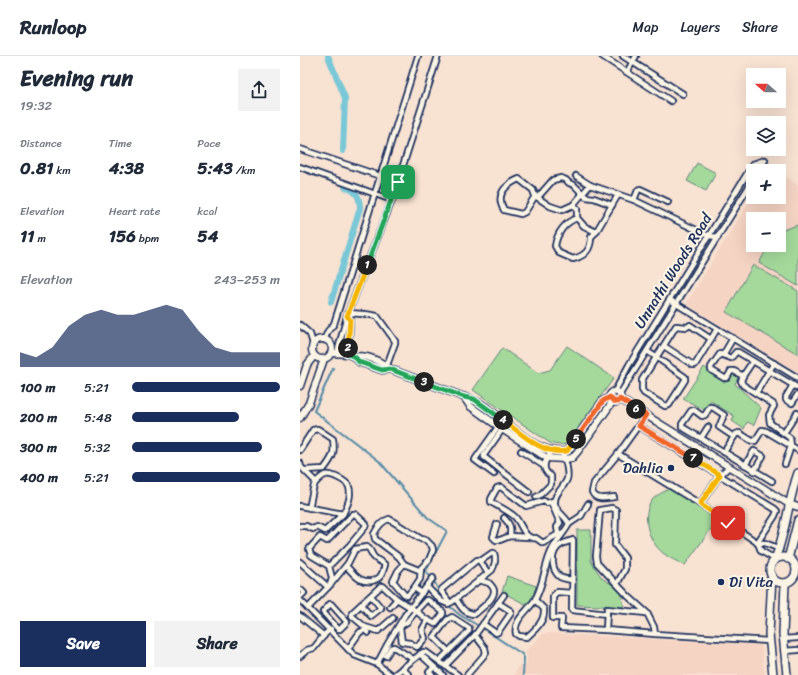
<!DOCTYPE html>
<html lang="en">
<head>
<meta charset="utf-8">
<style>
	body { margin:0; font-family:Sriracha,sans-serif; background:#f2f2f3; color:#1f2937; height:100vh; display:flex; flex-direction:column; font-size:15px; white-space:nowrap }
	* { box-sizing:border-box; margin:0 }
	p { font-size:13px; color:#747a83 }
	.icon { flex:none; width:22px; height:22px; fill:none; stroke:currentColor; stroke-width:2; stroke-linecap:round; stroke-linejoin:round }
	.map { position:relative; flex:1; overflow:hidden }
	.details { display:flex; flex-direction:column; background:#fff; width:300px }
	.details>* { flex:none }
	.needle { width:26px; rotate:291deg }
	.controls { position:absolute; left:446px; top:12px; display:grid; gap:8px }
	.controls a { display:grid; place-items:center; width:40px; height:40px; border-radius:0px; background:#fff; box-shadow:0 4px 16px #0002; font-size:20px }
	.pin { position:absolute; display:grid; place-items:center; width:34px; height:34px; color:#fff; margin:-17px; border-radius:8px; box-shadow:0 2px 6px #0006 }
	.km { position:absolute; width:20px; height:20px; margin:-10px; border-radius:50%; background:#222; color:#fff; font-size:11px; line-height:20px; text-align:center }
	.round { display:grid; place-items:center; flex:none; width:42px; height:42px; border-radius:0px; background:#f2f2f3 }
	.head { display:flex; align-items:center; justify-content:space-between; height:68px; padding:0 20px }
	h1 { font-size:22px; font-weight:700; line-height:30px }
	.metrics { display:grid; grid-template-columns:repeat(3,1fr); gap:6px; height:68px; padding:4px 20px }
	.metrics div { display:grid; align-content:center }
	.metrics b { font-size:17px; font-weight:700 }
	.metrics small { font-size:11px; font-weight:400 }
	.metrics p { font-size:11px }
	.chart { height:112px; padding:8px 20px }
	.chart p { display:flex; justify-content:space-between }
	.chart svg { width:100%; height:72px; margin-top:4px; fill:#1b2f5e; opacity:.7 }
	.cta { display:flex; gap:8px; margin-top:auto; padding:8px 20px }
	.cta a { flex:1; height:46px; border-radius:0px; background:#1b2f5e; color:#fff; font-size:16px; font-weight:700; line-height:46px; text-align:center }
	.cta a+a { background:#f2f2f3; color:#1f2937 }
	ul { padding:0 20px; list-style:none; font-size:13px }
	li { display:grid; grid-template-columns:64px 48px 1fr; align-items:center; height:30px }
	li i { height:10px; border-radius:5px; background:#1b2f5e }
	header { display:flex; align-items:center; gap:24px; box-sizing:border-box; height:56px; padding:0 20px; background:#fff; border-bottom:1px solid #e0e1e3 }
	header strong { font-size:19px }
	nav { display:flex; gap:22px; margin-inline-start:auto; font-size:14px }
	main { display:flex; flex:1; min-height:0 }
	.map>svg:first-child { display:block }
	.built { fill:#f5d4c4; fill-rule:evenodd }
	.green { fill:#a4d99b; stroke:#60847c }
	.lines { fill:none; stroke-linecap:round; stroke-linejoin:round }
	.stream { stroke:#548ba7; stroke-width:2 }
	.canal { stroke:#7ac8d7; stroke-width:6 }
	.minor-casing { stroke:#1b2f5e; stroke-width:8 }
	.tertiary-casing { stroke:#1b2f5e; stroke-width:9 }
	.secondary-casing { stroke:#1b2f5e; stroke-width:10 }
	.minor { stroke:#fcf5e5; stroke-width:4.5 }
	.tertiary { stroke:#fcf5e5; stroke-width:6 }
	.secondary { stroke:#fcf5e5; stroke-width:7 }
	.split-1-casing { stroke:#fff; stroke-width:8 }
	.split-2-casing { stroke:#fff; stroke-width:8 }
	.split-3-casing { stroke:#fff; stroke-width:8 }
	.split-4-casing { stroke:#fff; stroke-width:8 }
	.split-5-casing { stroke:#fff; stroke-width:8 }
	.split-6-casing { stroke:#fff; stroke-width:8 }
	.split-7-casing { stroke:#fff; stroke-width:8 }
	.split-8-casing { stroke:#fff; stroke-width:8 }
	.split-1 { stroke:#22a559; stroke-width:5 }
	.split-2 { stroke:#f5b400; stroke-width:5 }
	.split-3 { stroke:#22a559; stroke-width:5 }
	.split-4 { stroke:#22a559; stroke-width:5 }
	.split-5 { stroke:#f5b400; stroke-width:5 }
	.split-6 { stroke:#f0652b; stroke-width:5 }
	.split-7 { stroke:#f0652b; stroke-width:5 }
	.split-8 { stroke:#f5b400; stroke-width:5 }
	.poi-dot { fill:#1b2f5e; stroke:#fcf5e5; stroke-width:1.5 }
	.labels { text-anchor:middle; dominant-baseline:central; stroke-width:4; stroke-linejoin:round; paint-order:stroke }
	.street-label { font-size:15px; fill:#1b2f5e; stroke:#fcf5e5 }
	.poi-label { font-size:15px; fill:#1b2f5e; stroke:#fcf5e5; text-anchor:end }
</style>
</head>
<body>
<header>
<strong>Runloop</strong>
<nav><a>Map</a><a>Layers</a><a>Share</a></nav>
</header>
<main>
<section class="details">
<div class="head"><div><h1>Evening run</h1><p>19:32</p></div><a class="round"><svg class="icon" aria-label="share" viewBox="0 0 24 24"><path d="M12 15V3M7 8l5-5 5 5M5 13v7h14v-7"/></svg></a></div>
<div class="metrics">
<div><p>Distance</p><b>0.81<small> km</small></b></div>
<div><p>Time</p><b>4:38</b></div>
<div><p>Pace</p><b>5:43<small> /km</small></b></div>
</div>
<div class="metrics">
<div><p>Elevation</p><b>11<small> m</small></b></div>
<div><p>Heart rate</p><b>156<small> bpm</small></b></div>
<div><p>kcal</p><b>54</b></div>
</div>
<div class="chart"><p><span>Elevation</span>243–253 m</p>
<svg viewBox="0 0 160 44" preserveAspectRatio="none"><path d="M0 44V35L10 38L20 32L30 19L40 12L50 9L60 12L70 12L80 9L90 6L100 9L110 22L120 32L130 35L140 35L150 35L160 35V44z"/></svg>
</div>
<ul>
<li><b>100 m</b>5:21<i style="width:100%"></i></li>
<li><b>200 m</b>5:48<i style="width:72%"></i></li>
<li><b>300 m</b>5:32<i style="width:88%"></i></li>
<li><b>400 m</b>5:21<i style="width:100%"></i></li>
</ul>
<div class="cta"><a>Save</a><a>Share</a></div>
</section>
<div class="map">
<svg width="498" height="619" viewBox="0 0 498 619">
	<rect width="100%" height="100%" fill="#f8e2d2"/>
	<filter id="ink" filterUnits="userSpaceOnUse"><feTurbulence type="fractalNoise" baseFrequency=".025" numOctaves="2"/><feDisplacementMap in="SourceGraphic" scale="8" xChannelSelector="R" yChannelSelector="G"/><feConvolveMatrix kernelMatrix="1 2 1 2 8 2 1 2 1" color-interpolation-filters="sRGB"/></filter>
	<g filter="url(#ink)">
		<g class="built">
			<path d="M479 118 489 123 498 130V317L386 248 453 139V141H479ZM453 163H479V189H453Z"/>
			<path d="M244 577 461 589 465 619H214L220 609 226 610 227 601 225 596Z"/>
		</g>
		<g class="green">
			<path d="M397 107 416 117 406 135 387 125Z"/>
			<path d="M498 169V230L459 207 469 189H479V175Z"/>
			<path d="M453 209 498 235V298L426 256Z"/>
			<path d="M267 290 314 322 279 370 280 381C269 388 262 391 250 387L173 334 202 292 238 317 250 314Z"/>
			<path d="M404 311 425 327 433 317 438 321 435 328 461 352 454 369 447 366 444 373 432 365 434 360 411 345 405 354 383 343Z"/>
			<path d="M369 433 418 463 385 509C378 506 369 502 363 497 348 485 340 459 353 443 357 439 363 436 369 433Z"/>
			<path d="M277 474H291V505L297 515 303 523 316 531 321 536 324 551 277 549Z"/>
			<path d="M207 520 236 530 232 544 225 548 202 536Z"/>
		</g>
		<g class="lines">
			<g class="stream">
				<path d="M33 312 14 355 79 405 128 462 147 475 126 515 131 522"/>
				<path d="M135 527 143 544"/>
				<path d="M149 550 160 559 177 569"/>
				<path d="M185 574 222 598 224 602 223 619"/>
			</g>
			<g class="canal">
				<path d="M28 0 45 42 43 95"/>
				<path d="M31 246 60 152C60 140 56 135 45 131"/>
			</g>
			<defs>
				<g id="minor">
					<path d="M302 0 371 45"/>
					<path d="M323 0 383 38"/>
					<path d="M327 16 336 0"/>
					<path d="M0 93 98 126"/>
					<path d="M0 111 92 144"/>
					<path d="M459 115 465 104"/>
					<path d="M276 120 290 129 334 144 409 180 418 181"/>
					<path d="M235 140 233 134 219 123C205 129 195 139 204 154L221 158 225 156 235 140 250 150 262 154 273 149 290 129"/>
					<path d="M238 141 253 124 261 122 266 124 269 127 274 129 286 141 294 142 312 149"/>
					<path d="M334 144 338 134 340 133 368 146"/>
					<path d="M273 149 277 153V162C265 166 257 177 255 190L259 197 273 203C285 200 291 194 291 181L296 176 318 139"/>
					<path d="M277 162 284 170 296 176"/>
					<path d="M370 244 498 322"/>
					<path d="M48 257 63 258"/>
					<path d="M65 258 77 260 95 285V287L86 312"/>
					<path d="M47 260 50 264 48 298"/>
					<path d="M0 269 10 278 13 288"/>
					<path d="M411 283 417 273"/>
					<path d="M24 284 28 275 34 268 118 0"/>
					<path d="M347 295C360 304 372 312 385 321V324L369 349 365 350 344 337 342 334V324L376 270 387 271 390 269 411 283 395 309H393L364 290"/>
					<path d="M37 297 47 260 92 144 138 0"/>
					<path d="M423 299 433 282"/>
					<path d="M443 320 453 305"/>
					<path d="M493 329 486 341V344L492 347 498 338"/>
					<path d="M315 335 329 309 453 108 465 104"/>
					<path d="M456 337 474 307"/>
					<path d="M320 338 453 124"/>
					<path d="M339 370 475 453 477 455 475 460 457 487"/>
					<path d="M204 371 184 399V401L229 436"/>
					<path d="M484 377 497 357"/>
					<path d="M434 381 419 371 424 359 412 351H410L405 359 402 360 394 354 391 355 382 368V371L424 396 436 378 439 377 452 385H455L462 374 466 375 498 394"/>
					<path d="M401 382 408 371"/>
					<path d="M0 394 13 374 18 373 33 383C35 398 33 401 24 413L6 414"/>
					<path d="M221 395 244 410"/>
					<path d="M424 396 472 425"/>
					<path d="M318 398 400 448"/>
					<path d="M0 407 1 411 16 426"/>
					<path d="M485 408 491 390 490 382 470 367 469 359 474 350 473 348 443 329 441 325 443 320 434 315H431L427 322H424L411 314V311L420 298 431 302 436 296H438L498 332"/>
					<path d="M445 409 454 395 463 400 454 415"/>
					<path d="M429 411 420 419 400 448 458 487 461 495 475 503"/>
					<path d="M194 418 175 404 176 402 203 364"/>
					<path d="M236 441 240 439 251 428V420C239 413 246 403 252 395"/>
					<path d="M314 441C306 442 296 445 292 436L294 427 318 398 346 359"/>
					<path d="M251 446 260 467 257 471 258 477 257 479 243 487 236 482C224 484 222 468 215 461 209 455 199 451 191 446V443L197 432 201 431 226 450 244 445 247 447 255 444"/>
					<path d="M0 450 43 458C47 450 52 441 49 431 47 425 31 417 25 419 22 420 17 425 15 427 12 434 11 445 9 452"/>
					<path d="M204 462C210 468 211 471 210 480"/>
					<path d="M197 468 193 481 196 484H200L210 480 228 481"/>
					<path d="M269 468 281 460 288 448"/>
					<path d="M0 470H6L13 473 17 471 25 475 43 458"/>
					<path d="M458 487H465L480 493"/>
					<path d="M179 504 188 517"/>
					<path d="M0 506 28 531"/>
					<path d="M104 508 121 515"/>
					<path d="M272 524C268 523 263 523 260 521 252 515 250 500 257 492 261 487 268 486 273 484L272 554 307 558"/>
					<path d="M31 528 48 507 55 493 67 491C71 493 71 498 74 501 77 505 82 505 85 509 82 518 82 522 72 525 59 527 54 518 46 510"/>
					<path d="M317 528 325 513V502L315 489 316 454 312 452 300 454 296 500 297 507 328 540 347 557 354 571 355 578 469 585"/>
					<path d="M127 531 141 545 148 548 152 546 192 514C195 509 196 502 194 497H192L182 504H177L142 533 141 535 150 547"/>
					<path d="M114 532 107 540 104 538 93 525 98 515 104 508 99 501 75 483 74 478C77 472 82 465 89 463L121 483 126 484 132 490 133 494 129 504 121 512 120 523 114 532 122 537"/>
					<path d="M272 537 257 536 253 540V562H262L261 572 306 574"/>
					<path d="M0 541 4 537 1 534"/>
					<path d="M156 543C161 551 164 558 175 558 180 553 194 544 194 535 194 532 191 529 189 527L179 524"/>
					<path d="M0 544 54 599 77 608 87 589 105 559 133 522"/>
					<path d="M235 544 244 553C245 565 236 573 227 581L219 580 216 578C213 564 227 556 234 545 243 532 244 511 251 496 255 485 264 478 269 468 266 460 257 457 255 448 253 438 264 432 267 423 269 417 265 401 262 396"/>
					<path d="M31 548 47 566 40 573H38L23 556 30 548Z"/>
					<path d="M61 549 71 560 81 552 71 540"/>
					<path d="M90 551 97 543"/>
					<path d="M8 552 30 529 32 522 29 510 50 489 65 471 66 468 55 458H53L27 485 20 481 9 493 11 499 29 510"/>
					<path d="M346 557 307 553 306 574 355 578"/>
					<path d="M0 560 24 580"/>
					<path d="M93 562 78 575 65 571 52 560V557L81 530H83L97 543 116 555 126 544H128L143 556V558L135 568 128 564 127 565 122 574 125 582 117 591 110 587 102 586 100 572 102 569 107 566 116 555 127 564"/>
					<path d="M183 568 196 577 198 576 211 557V555L198 547"/>
					<path d="M175 579 204 539"/>
					<path d="M483 583 498 582"/>
					<path d="M48 593 60 576 65 574 68 577"/>
					<path d="M484 595 498 594"/>
					<path d="M120 598 143 619"/>
					<path d="M0 600 7 594 14 592 25 578 31 573"/>
					<path d="M86 600 91 592 94 591 113 603"/>
					<path d="M139 605 169 575V572L152 561 147 564 134 581 148 595"/>
					<path d="M77 608 91 619"/>
					<path d="M145 610 175 579 185 592 186 597 167 619"/>
					<path d="M102 612 109 619"/>
					<path d="M94 619 123 596H126L158 619"/>
					<path d="M132 619 129 616 134 611"/>
				</g>
				<g id="tertiary">
					<circle cx="22" cy="293" r="10"/>
					<path d="M31 297 48 298 55 301 59 306 82 314 90 313 164 341C200 349 227 401 267 395L303 345 310 341"/>
					<path d="M55 301C66 298 82 306 90 313"/>
					<path d="M0 330 7 309 14 300"/>
					<circle cx="315" cy="341" r="5.5"/>
					<path d="M164 341 170 350 202 373 247 402 265 403 272 402 278 395 313 345"/>
					<path d="M320 343 489 448 498 451"/>
					<path d="M0 362 9 347 24 303"/>
				</g>
				<g id="secondary">
					<circle cx="483" cy="514" r="13"/>
					<path d="M475 503C486 476 488 445 498 417"/>
					<path d="M488 503 498 464"/>
					<path d="M472 520 469 578 473 619"/>
					<path d="M485 527 483 578 487 619"/>
				</g>
			</defs>
			<use href="#minor" class="minor-casing"/>
			<use href="#tertiary" class="tertiary-casing"/>
			<use href="#secondary" class="secondary-casing"/>
			<use href="#minor" class="minor"/>
			<use href="#tertiary" class="tertiary"/>
			<use href="#secondary" class="secondary"/>
		</g>
	</g>
	<g class="lines" filter="url(#ink)">
		<defs>
			<path id="split-1" d="M67 209 98 126"/>
			<path id="split-2" d="M48 292 50 264 47 260 67 209"/>
			<path id="split-3" d="M48 292V298L55 301 59 306 82 314 90 313 124 326"/>
			<path id="split-4" d="M124 326 164 341 174 343 203 364"/>
			<path id="split-5" d="M203 364C222 378 242 399 267 395L276 383"/>
			<path id="split-6" d="M276 383 303 345 310 341 313 345 318 346 320 343 336 353"/>
			<path id="split-7" d="M336 353 346 359 339 370 393 402"/>
			<path id="split-8" d="M393 402 420 419 400 448 428 467"/>
		</defs>
		<use href="#split-1" class="split-1-casing"/>
		<use href="#split-2" class="split-2-casing"/>
		<use href="#split-3" class="split-3-casing"/>
		<use href="#split-4" class="split-4-casing"/>
		<use href="#split-5" class="split-5-casing"/>
		<use href="#split-6" class="split-6-casing"/>
		<use href="#split-7" class="split-7-casing"/>
		<use href="#split-8" class="split-8-casing"/>
		<use href="#split-1" class="split-1"/>
		<use href="#split-2" class="split-2"/>
		<use href="#split-3" class="split-3"/>
		<use href="#split-4" class="split-4"/>
		<use href="#split-5" class="split-5"/>
		<use href="#split-6" class="split-6"/>
		<use href="#split-7" class="split-7"/>
		<use href="#split-8" class="split-8"/>
	</g>
	<g class="poi-dot">
		<circle cx="371" cy="412" r="4"/>
		<circle cx="421" cy="526" r="4"/>
	</g>
	<g class="labels">
		<g class="street-label">
			<text transform="translate(373 215) rotate(-58)">Unnathi Woods Road</text>
		</g>
		<g class="poi-label">
			<text x="363" y="412">Dahlia</text>
			<text x="429" y="526" text-anchor="start">Di Vita</text>
		</g>
	</g>
</svg>
<div class="controls">
<a><svg class="needle" viewBox="-14 -14 28 28"><path d="M0-13l5 13h-10z" fill="#e53935"/><path d="M0 13l5-13h-10z" fill="#747a83"/></svg></a>
<a><svg class="icon" aria-label="layers" viewBox="0 0 24 24"><path d="M12 4l9 5-9 5-9-5zM3 14l9 5 9-5"/></svg></a>
<a>+</a>
<a>−</a>
</div>
<div class="pin" style="left:98px;top:126px;background:#1e9e55"><svg class="icon" aria-label="arrive" viewBox="0 0 24 24"><path d="M6 21V4h12l-3 4 3 4H6"/></svg></div>
<div class="pin" style="left:428px;top:467px;background:#d93025"><svg class="icon" aria-label="check" viewBox="0 0 24 24"><path d="M5 12l5 5 9-10"/></svg></div>
<b class="km" style="left:67px;top:209px">1</b>
<b class="km" style="left:48px;top:292px">2</b>
<b class="km" style="left:124px;top:326px">3</b>
<b class="km" style="left:203px;top:364px">4</b>
<b class="km" style="left:276px;top:383px">5</b>
<b class="km" style="left:336px;top:353px">6</b>
<b class="km" style="left:393px;top:402px">7</b>
</div>
</main>
</body>
</html>
